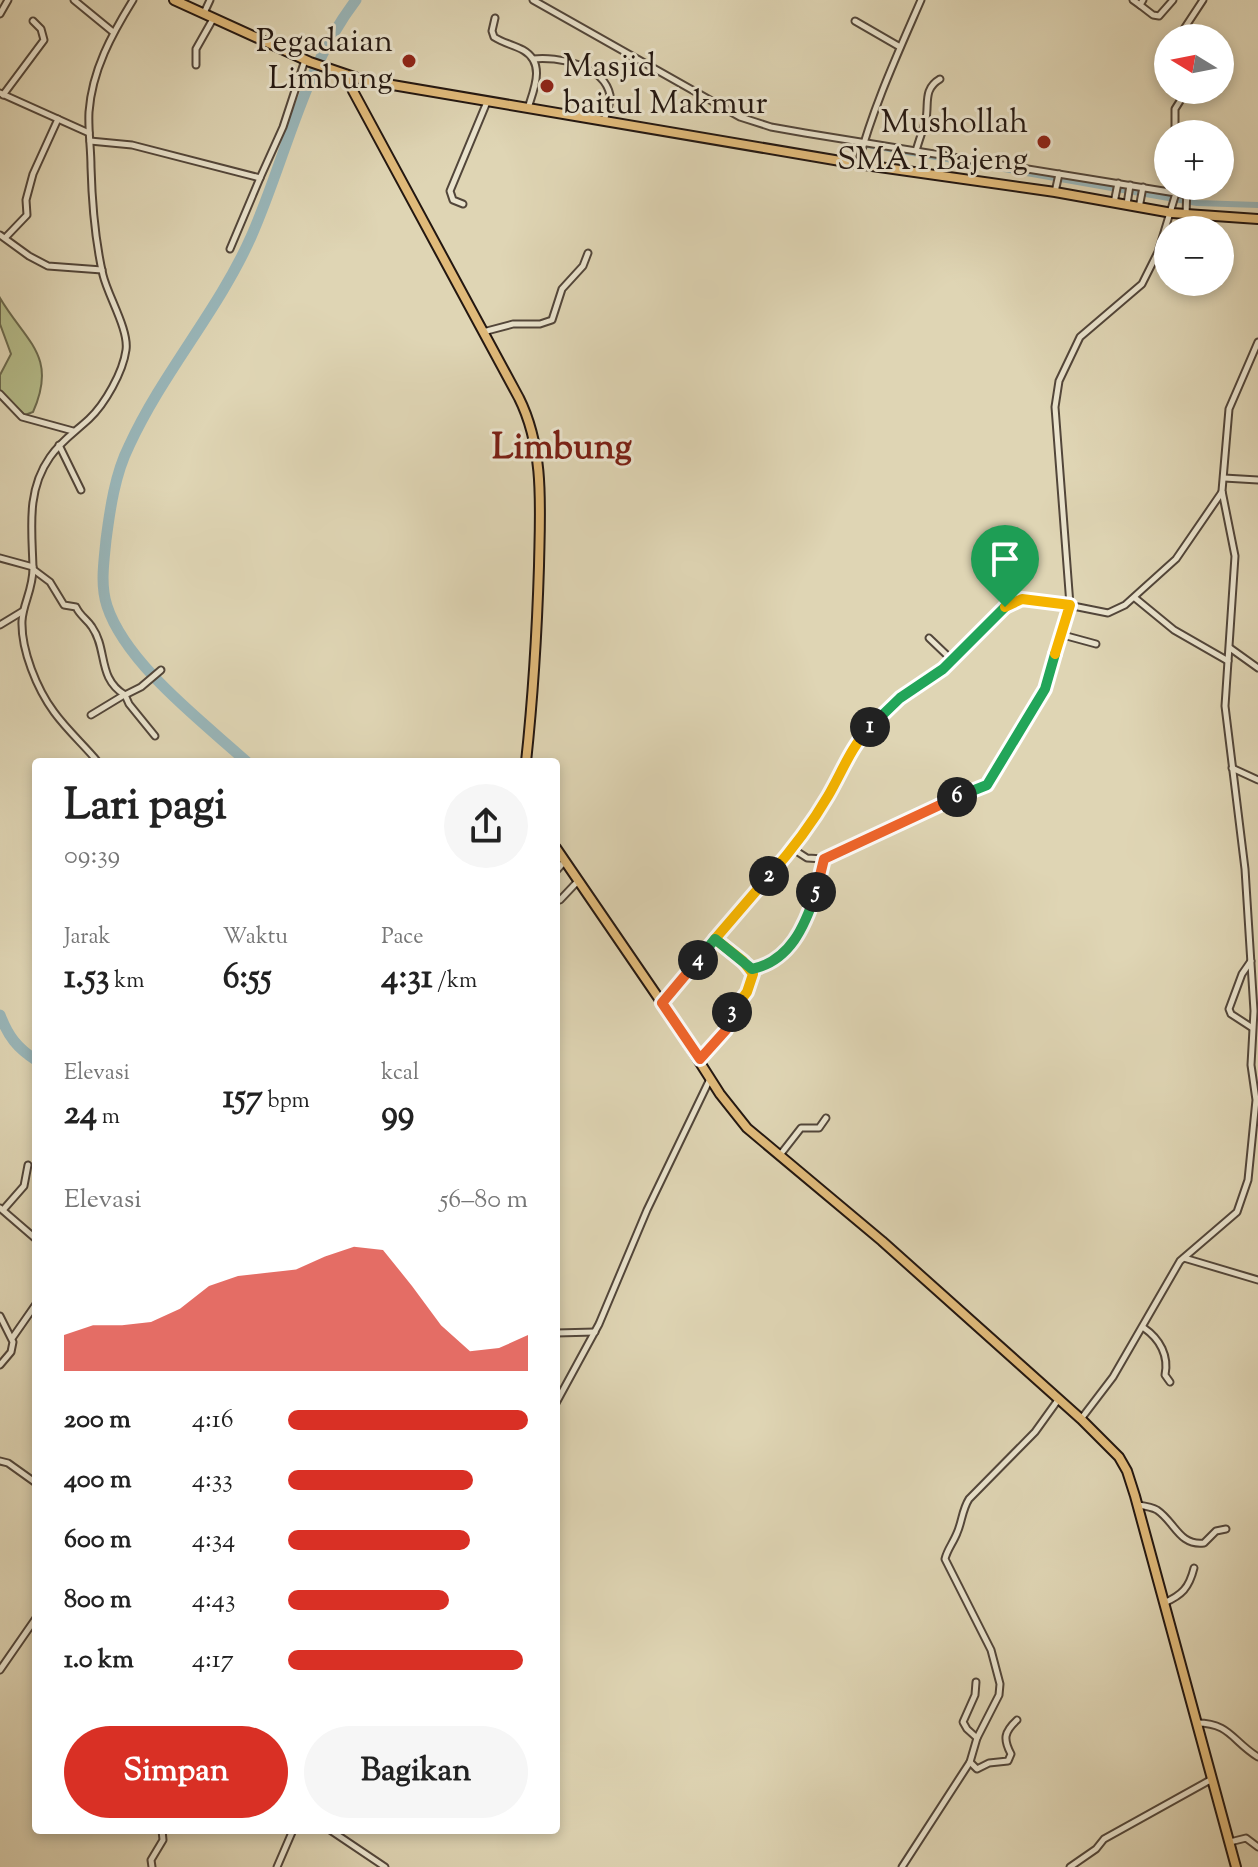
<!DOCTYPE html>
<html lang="id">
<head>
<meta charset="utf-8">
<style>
	body { margin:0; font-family:"Sorts Mill Goudy",serif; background:#f6f6f6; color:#222; height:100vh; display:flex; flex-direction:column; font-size:30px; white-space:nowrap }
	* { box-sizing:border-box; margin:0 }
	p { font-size:26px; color:#767676 }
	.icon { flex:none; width:44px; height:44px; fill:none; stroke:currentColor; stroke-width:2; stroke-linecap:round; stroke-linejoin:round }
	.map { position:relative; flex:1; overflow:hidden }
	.side { position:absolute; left:32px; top:758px; width:528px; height:1076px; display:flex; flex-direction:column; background:#fff; border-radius:8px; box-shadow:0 4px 12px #0003 }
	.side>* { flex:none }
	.needle { width:52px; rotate:280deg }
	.buttons { position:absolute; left:1154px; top:24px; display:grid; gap:16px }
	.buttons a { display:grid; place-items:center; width:80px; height:80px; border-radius:50%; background:#fff; box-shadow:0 4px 12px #0003; font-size:40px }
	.pin { position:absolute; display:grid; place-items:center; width:68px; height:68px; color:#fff; margin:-82px -34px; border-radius:50% 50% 50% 0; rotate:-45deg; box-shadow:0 0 8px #0007 }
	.pin .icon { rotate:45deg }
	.km { position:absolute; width:40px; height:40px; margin:-20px; border-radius:50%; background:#222; color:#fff; font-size:22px; line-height:40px; text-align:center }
	.round { display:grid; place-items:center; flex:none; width:84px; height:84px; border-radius:42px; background:#f6f6f6 }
	.head { display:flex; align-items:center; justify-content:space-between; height:136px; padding:0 32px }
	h1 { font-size:44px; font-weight:800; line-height:60px }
	.metrics { display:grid; grid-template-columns:repeat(3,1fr); gap:12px; height:136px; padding:8px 32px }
	.metrics div { display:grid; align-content:center }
	.metrics b { font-size:34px; font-weight:800 }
	.metrics small { font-size:22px; font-weight:400 }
	.metrics p { font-size:22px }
	.chart { height:224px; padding:16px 32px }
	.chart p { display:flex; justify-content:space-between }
	.chart svg { width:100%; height:144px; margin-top:8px; fill:#d93025; opacity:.7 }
	.primary-button { display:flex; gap:16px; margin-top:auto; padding:16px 32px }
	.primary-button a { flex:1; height:92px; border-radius:48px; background:#d93025; color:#fff; font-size:32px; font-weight:800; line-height:92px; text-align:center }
	.primary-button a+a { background:#f6f6f6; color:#222 }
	ul { padding:0 32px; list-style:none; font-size:26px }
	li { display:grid; grid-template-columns:128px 96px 1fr; align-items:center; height:60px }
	li i { height:20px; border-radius:10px; background:#d93025 }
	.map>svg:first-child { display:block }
	.green { fill:#b5bc8a; stroke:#6c6a4e; stroke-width:2 }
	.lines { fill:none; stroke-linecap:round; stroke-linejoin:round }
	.canal { stroke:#99b6b9; stroke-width:6 }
	.river { stroke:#99b6b9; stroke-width:11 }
	.minor-casing { stroke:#52463a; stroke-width:9 }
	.primary-casing { stroke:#231711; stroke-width:12 }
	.trunk-casing { stroke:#231711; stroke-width:12 }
	.minor { stroke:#eae4ce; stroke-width:5 }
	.primary { stroke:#e0ba7a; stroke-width:8 }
	.trunk { stroke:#e0ba7a; stroke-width:8 }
	.split-1-casing { stroke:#fff; stroke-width:16 }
	.split-2-casing { stroke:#fff; stroke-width:16 }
	.split-3-casing { stroke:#fff; stroke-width:16 }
	.split-4-casing { stroke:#fff; stroke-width:16 }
	.split-5-casing { stroke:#fff; stroke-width:16 }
	.split-6-casing { stroke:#fff; stroke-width:16 }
	.split-7-casing { stroke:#fff; stroke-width:16 }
	.split-8-casing { stroke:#fff; stroke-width:16 }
	.split-1 { stroke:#22a559; stroke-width:10 }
	.split-2 { stroke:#f5b400; stroke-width:10 }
	.split-3 { stroke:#f5b400; stroke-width:10 }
	.split-4 { stroke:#f0652b; stroke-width:10 }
	.split-5 { stroke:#22a559; stroke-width:10 }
	.split-6 { stroke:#f0652b; stroke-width:10 }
	.split-7 { stroke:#22a559; stroke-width:10 }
	.split-8 { stroke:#f5b400; stroke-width:10 }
	.poi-dot { fill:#8f2418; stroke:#eae4ce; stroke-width:3 }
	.labels { text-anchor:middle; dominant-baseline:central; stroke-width:6; stroke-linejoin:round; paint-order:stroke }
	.poi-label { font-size:32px; fill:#231711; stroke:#eae4ce; text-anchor:end }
	.quarter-label { font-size:36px; font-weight:bold; fill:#7a1f14; stroke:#eae4ce }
</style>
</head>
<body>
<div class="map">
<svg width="1258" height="1867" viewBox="0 0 1258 1867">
	<rect width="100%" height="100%" fill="#dfd5b4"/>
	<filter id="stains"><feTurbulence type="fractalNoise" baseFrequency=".0025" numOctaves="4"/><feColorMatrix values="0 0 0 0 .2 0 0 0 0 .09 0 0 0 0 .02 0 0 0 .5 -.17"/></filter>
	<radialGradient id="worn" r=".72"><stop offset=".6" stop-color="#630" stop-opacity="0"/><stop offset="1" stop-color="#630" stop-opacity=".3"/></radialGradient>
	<path class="green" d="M0 298C26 342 58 356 33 412L25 415 0 393V375L11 354 0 324Z"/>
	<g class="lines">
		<path class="canal" d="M867 145 1197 203 1258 205"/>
		<g class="river">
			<path d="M247 762C203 722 126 664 107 606 100 585 104 561 106 540 110 509 115 474 129 446 163 372 218 311 251 237 286 158 303 69 356 0"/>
			<path d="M0 1015C8 1036 17 1048 36 1060"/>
		</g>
		<defs>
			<g id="minor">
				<path d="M74 0 113 32"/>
				<path d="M533 0 740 117 771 127 805 133 1188 195"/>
				<path d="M1133 0 1140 5 1143 0"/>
				<path d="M1140 5 1153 15 1159 16 1173 0"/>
				<path d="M204 13 210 0"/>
				<path d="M0 14 8 0"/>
				<path d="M495 18 492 31 494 37C503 43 514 45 523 50 546 63 534 89 528 108"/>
				<path d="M855 21 900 47"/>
				<path d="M1178 38 1203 0"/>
				<path d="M533 59C557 56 604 65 610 95 611 103 607 112 604 120"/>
				<path d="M196 65V49L213 19"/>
				<path d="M0 93 89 133"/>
				<path d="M3 95 44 40 41 29 33 21"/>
				<path d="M1175 134V109L1187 90"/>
				<path d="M90 141 132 145 260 178 283 127 305 60"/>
				<path d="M916 151C919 140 923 130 926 119 929 103 923 89 940 79"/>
				<path d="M858 164C873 107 898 53 921 0"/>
				<path d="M1055 192 1059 174"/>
				<path d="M1114 203 1118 183"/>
				<path d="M463 204 453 200 450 191 487 102"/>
				<path d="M1127 204 1130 185"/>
				<path d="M1139 208 1143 187"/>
				<path d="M1186 215 1187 186"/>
				<path d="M0 235 29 256 48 266 102 270"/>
				<path d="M5 238 27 215 26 200 33 174 58 119"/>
				<path d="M230 249 260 178"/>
				<path d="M483 332 513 324H540L552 320 562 289 583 266 588 253"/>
				<path d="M0 394 22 417 73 431"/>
				<path d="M59 445 81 490"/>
				<path d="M1224 478 1258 480"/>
				<path d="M0 558 33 567"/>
				<path d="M34 570 50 582 64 605 76 607C80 616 87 619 92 627 108 650 97 678 125 695L141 687 161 670"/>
				<path d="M1135 598 1174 630 1228 661"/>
				<path d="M0 625 23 611"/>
				<path d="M1063 635 1096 644"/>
				<path d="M929 638 952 660"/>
				<path d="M1230 648 1258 668"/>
				<path d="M125 695 129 704 155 736"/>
				<path d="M91 715 124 695"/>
				<path d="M98 762C84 745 67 730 54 712 37 689 21 650 22 621 23 603 33 590 33 568 32 529 26 491 50 457 61 441 75 432 89 419 105 404 123 372 126 350 129 330 108 296 103 275 95 240 92 203 91 167 91 148 88 130 89 112 92 70 112 34 133 0"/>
				<path d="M1232 768 1258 780"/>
				<path d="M824 859 967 793 983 788 1045 689 1070 605 1055 407 1059 381 1080 337 1142 284 1158 252 1176 193"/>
				<path d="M556 871 565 861"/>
				<path d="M556 901 560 900 578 881"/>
				<path d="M1251 961 1242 974 1229 1009 1231 1014 1251 1027"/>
				<path d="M752 969C760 968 769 966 776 961 799 945 824 886 824 859L807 858 793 849"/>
				<path d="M662 1003 793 849 828 795 857 743 894 703 943 669 998 612 1016 600H1043L1108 613 1125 605 1176 559 1222 492"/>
				<path d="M700 1059 726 1030 733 1008 745 994 753 980 752 969 715 939"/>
				<path d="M780 1155 801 1128H819L826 1118"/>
				<path d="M0 1208 36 1239"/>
				<path d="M3 1210 24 1186 28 1165"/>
				<path d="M1184 1258 1258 1280"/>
				<path d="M0 1316 13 1342 11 1352 0 1365"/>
				<path d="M1144 1328C1160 1339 1169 1356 1165 1375L1170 1382"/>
				<path d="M556 1333 595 1332"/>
				<path d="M13 1337 36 1304"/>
				<path d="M556 1403 599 1324 647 1210 710 1079"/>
				<path d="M1081 1419 1113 1377 1180 1261 1237 1212 1248 1180 1256 1100 1251 1065 1254 1011 1245 869 1225 706 1235 556 1222 491 1229 409 1258 342"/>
				<path d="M0 1461 8 1463 36 1483"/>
				<path d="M1138 1505C1145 1506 1152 1507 1157 1510 1175 1522 1179 1546 1204 1543L1216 1531 1226 1529"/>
				<path d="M1164 1603C1182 1595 1189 1588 1194 1568"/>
				<path d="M0 1670 36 1618"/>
				<path d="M976 1682 975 1695 963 1722 967 1729 977 1738"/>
				<path d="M1197 1723C1230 1723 1232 1741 1258 1757"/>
				<path d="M970 1762 977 1769 989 1763 1008 1761 1011 1754C1003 1739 1004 1732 1017 1720"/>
				<path d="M330 1830 385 1867"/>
				<path d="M1230 1842 1246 1838 1258 1847"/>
				<path d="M152 1867 151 1860 163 1840 162 1830"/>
				<path d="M277 1867 293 1830"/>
				<path d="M902 1867 970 1762 977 1738 999 1695 1000 1684 991 1650 945 1559C947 1550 953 1543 957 1533 962 1522 962 1510 969 1499L1035 1432 1058 1400"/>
				<path d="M1070 1867 1096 1849 1104 1839 1212 1779"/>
			</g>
			<g id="primary">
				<path d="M347 75 353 91 519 398C545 450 540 510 539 566 537 632 533 697 526 762"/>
				<path d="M556 848 662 1003 720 1094 747 1128 882 1241 1081 1419 1119 1457 1127 1471 1135 1496 1236 1867"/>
			</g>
			<path id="trunk" d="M174 0 310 62 363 80 858 164 1055 192 1172 213 1258 219"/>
		</defs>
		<use href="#minor" class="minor-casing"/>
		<use href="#primary" class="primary-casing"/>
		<use href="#trunk" class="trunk-casing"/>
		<use href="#minor" class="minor"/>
		<use href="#primary" class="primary"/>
		<use href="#trunk" class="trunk"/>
	</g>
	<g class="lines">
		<defs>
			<path id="split-1" d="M870 727 900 698 943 669 1005 607"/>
			<path id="split-2" d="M769 876C791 851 811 825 828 796 842 772 851 747 870 727"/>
			<path id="split-3" d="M732 1012 747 992 753 974 743 961 715 939 769 876"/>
			<path id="split-4" d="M698 960 662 1003 700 1059 726 1030 732 1012"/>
			<path id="split-5" d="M698 960 715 939 752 969C790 961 805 926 816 892"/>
			<path id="split-6" d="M816 892 824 859 957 797"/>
			<path id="split-7" d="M957 797 987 785 1045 689 1055 654"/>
			<path id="split-8" d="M1005 607 1022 599 1070 605 1055 654"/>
		</defs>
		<use href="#split-1" class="split-1-casing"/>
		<use href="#split-2" class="split-2-casing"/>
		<use href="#split-3" class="split-3-casing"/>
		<use href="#split-4" class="split-4-casing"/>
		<use href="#split-5" class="split-5-casing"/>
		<use href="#split-6" class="split-6-casing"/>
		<use href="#split-7" class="split-7-casing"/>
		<use href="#split-8" class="split-8-casing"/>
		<use href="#split-1" class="split-1"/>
		<use href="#split-2" class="split-2"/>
		<use href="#split-3" class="split-3"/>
		<use href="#split-4" class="split-4"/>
		<use href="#split-5" class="split-5"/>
		<use href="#split-6" class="split-6"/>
		<use href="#split-7" class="split-7"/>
		<use href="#split-8" class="split-8"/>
	</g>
	<g class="poi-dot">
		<circle cx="409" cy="61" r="8"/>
		<circle cx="547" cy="86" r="8"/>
		<circle cx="1044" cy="142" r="8"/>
	</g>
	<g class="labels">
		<g class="poi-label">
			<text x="393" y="43">Pegadaian<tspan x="393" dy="37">Limbung</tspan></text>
			<text x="563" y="68" text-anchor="start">Masjid<tspan x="563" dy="37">baitul Makmur</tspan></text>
			<text x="1028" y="124">Mushollah<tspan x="1028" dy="37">SMA 1 Bajeng</tspan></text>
		</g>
		<g class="quarter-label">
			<text x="562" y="449">Limbung</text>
		</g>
	</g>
	<rect width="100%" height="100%" filter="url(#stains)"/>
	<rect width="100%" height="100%" fill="url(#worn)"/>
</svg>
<div class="buttons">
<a><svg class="needle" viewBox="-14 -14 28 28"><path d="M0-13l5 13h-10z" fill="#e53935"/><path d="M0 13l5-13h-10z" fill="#767676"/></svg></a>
<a>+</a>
<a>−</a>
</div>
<div class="pin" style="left:1005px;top:607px;background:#1e9e55"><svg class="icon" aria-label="arrive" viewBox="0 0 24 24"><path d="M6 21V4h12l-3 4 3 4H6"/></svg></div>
<b class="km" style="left:870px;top:727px">1</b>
<b class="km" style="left:769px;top:876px">2</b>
<b class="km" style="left:732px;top:1012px">3</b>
<b class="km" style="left:698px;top:960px">4</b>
<b class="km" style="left:816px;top:892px">5</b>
<b class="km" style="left:957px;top:797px">6</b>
<section class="side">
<div class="head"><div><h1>Lari pagi</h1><p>09:39</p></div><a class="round"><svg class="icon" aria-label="share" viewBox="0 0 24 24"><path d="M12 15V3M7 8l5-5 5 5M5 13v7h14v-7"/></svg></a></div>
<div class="metrics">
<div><p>Jarak</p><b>1.53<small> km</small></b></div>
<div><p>Waktu</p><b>6:55</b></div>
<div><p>Pace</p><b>4:31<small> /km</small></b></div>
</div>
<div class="metrics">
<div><p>Elevasi</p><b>24<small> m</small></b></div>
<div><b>157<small> bpm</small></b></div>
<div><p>kcal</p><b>99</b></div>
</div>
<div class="chart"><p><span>Elevasi</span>56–80 m</p>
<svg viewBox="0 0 160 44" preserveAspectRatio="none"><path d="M0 44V33L10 30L20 30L30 29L40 25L50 18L60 15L70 14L80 13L90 9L100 6L110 7L120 18L130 30L140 38L150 37L160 33V44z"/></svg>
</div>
<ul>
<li><b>200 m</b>4:16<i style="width:100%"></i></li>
<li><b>400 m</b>4:33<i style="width:77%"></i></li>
<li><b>600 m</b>4:34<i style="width:76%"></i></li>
<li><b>800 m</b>4:43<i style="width:67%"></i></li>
<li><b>1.0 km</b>4:17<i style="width:98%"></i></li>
</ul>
<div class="primary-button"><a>Simpan</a><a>Bagikan</a></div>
</section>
</div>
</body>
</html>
